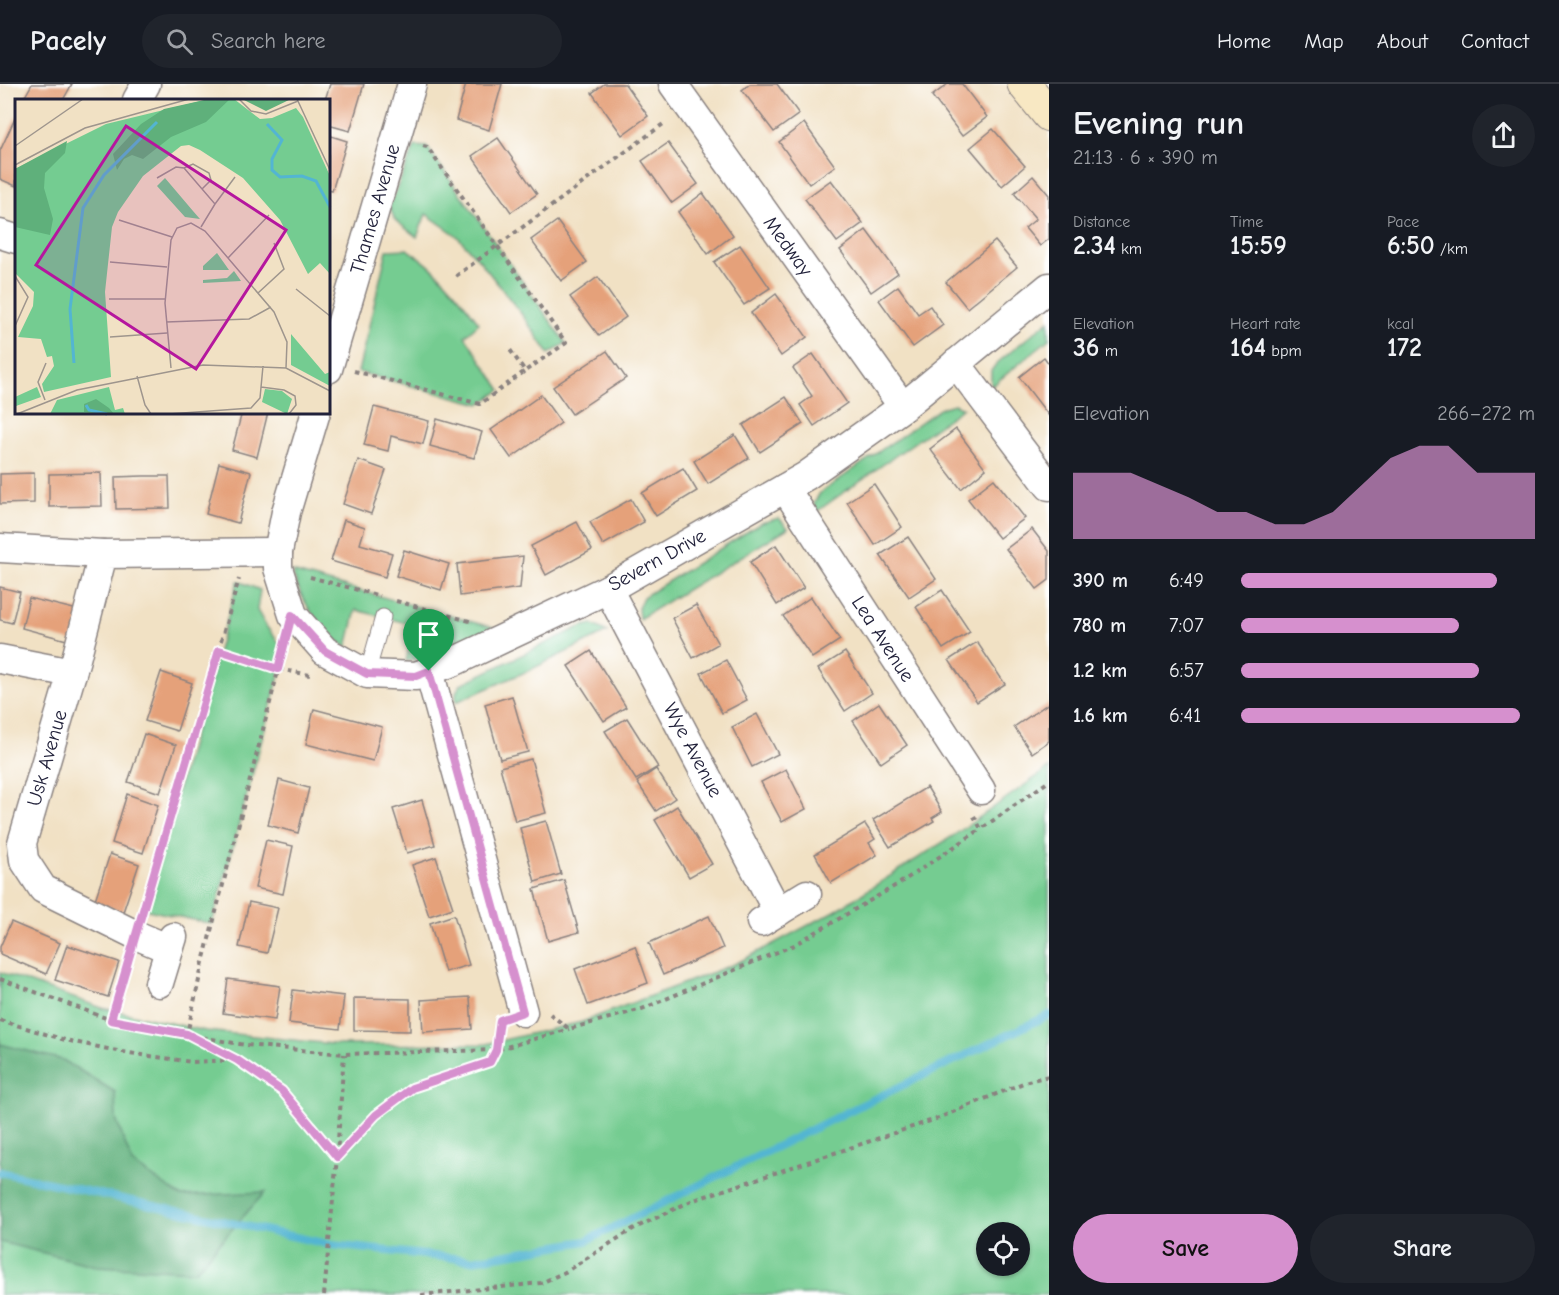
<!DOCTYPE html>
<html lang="en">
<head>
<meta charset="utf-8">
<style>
	body { margin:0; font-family:"Comic Neue",sans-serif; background:#20242c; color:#f1f3f6; height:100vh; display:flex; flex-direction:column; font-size:22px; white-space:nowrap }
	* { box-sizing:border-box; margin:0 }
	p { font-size:20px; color:#9ea1a6 }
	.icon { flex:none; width:33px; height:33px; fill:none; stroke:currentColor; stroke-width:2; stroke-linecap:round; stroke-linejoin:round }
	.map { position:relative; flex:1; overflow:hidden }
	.side { display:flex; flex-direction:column; background:#171b24; width:510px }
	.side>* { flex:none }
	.tools { position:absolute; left:976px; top:1138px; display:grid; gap:12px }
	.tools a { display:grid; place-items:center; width:54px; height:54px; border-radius:50%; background:#171b24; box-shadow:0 2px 4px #0004; font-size:30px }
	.pin { position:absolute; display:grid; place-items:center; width:51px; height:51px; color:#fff; margin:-62px -26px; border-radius:50% 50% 50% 0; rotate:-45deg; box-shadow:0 0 6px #0007 }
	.pin .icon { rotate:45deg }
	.round { display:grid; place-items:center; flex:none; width:63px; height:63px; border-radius:32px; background:#20242c }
	.headline { display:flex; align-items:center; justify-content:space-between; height:102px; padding:0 24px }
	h1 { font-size:33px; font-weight:600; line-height:45px }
	.metrics { display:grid; grid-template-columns:repeat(3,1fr); gap:9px; height:102px; padding:6px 24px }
	.metrics div { display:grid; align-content:center }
	.metrics b { font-size:26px; font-weight:600 }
	.metrics small { font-size:16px; font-weight:400 }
	.metrics p { font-size:16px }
	.chart { height:168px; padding:12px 24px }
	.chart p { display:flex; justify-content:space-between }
	.chart svg { width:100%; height:108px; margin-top:6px; fill:#d690ce; opacity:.7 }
	.primary-button { display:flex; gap:12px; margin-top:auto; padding:12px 24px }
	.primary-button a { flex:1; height:69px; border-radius:36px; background:#d690ce; color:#111; font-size:24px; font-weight:600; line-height:69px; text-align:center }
	.primary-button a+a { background:#20242c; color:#f1f3f6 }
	ul { padding:0 24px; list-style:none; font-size:20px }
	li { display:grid; grid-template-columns:96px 72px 1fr; align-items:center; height:45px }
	li i { height:15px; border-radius:8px; background:#d690ce }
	header { display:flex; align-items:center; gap:36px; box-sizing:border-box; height:84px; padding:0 30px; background:#171b24; border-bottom:2px solid #363941 }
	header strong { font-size:28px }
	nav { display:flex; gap:33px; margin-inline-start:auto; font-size:21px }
	.search { width:420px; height:54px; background:#20242c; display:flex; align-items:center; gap:15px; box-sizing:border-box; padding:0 21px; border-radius:33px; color:#9ea1a6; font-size:22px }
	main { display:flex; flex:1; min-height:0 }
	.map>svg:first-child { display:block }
	.green { fill:#74cc91; stroke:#4b7766; stroke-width:1.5; fill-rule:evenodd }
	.forest { fill:#5fb07b; stroke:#40695b; stroke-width:1.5 }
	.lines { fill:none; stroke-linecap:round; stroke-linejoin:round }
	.stream { stroke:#53b5d2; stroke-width:8 }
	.building { fill:#e5a17a }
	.lane-casing { stroke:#8a8280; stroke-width:17 }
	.street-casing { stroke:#8a8280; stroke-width:31 }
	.secondary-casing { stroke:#8a8280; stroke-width:35 }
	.path { stroke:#8a8280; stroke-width:4; stroke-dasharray:4.5 4.5; stroke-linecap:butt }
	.lane { stroke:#fff; stroke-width:15 }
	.street { stroke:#fff; stroke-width:28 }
	.secondary { stroke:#f8e8c3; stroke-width:33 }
	.route-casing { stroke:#fff; stroke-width:12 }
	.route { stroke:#d690ce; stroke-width:8 }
	.labels { text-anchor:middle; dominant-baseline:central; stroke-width:4.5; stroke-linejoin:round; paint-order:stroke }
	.street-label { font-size:20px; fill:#22223b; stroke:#fff }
	.inset-river { fill:none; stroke:#53b5d2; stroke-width:3 }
	.inset-road { fill:none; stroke:#9e958d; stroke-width:1.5 }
	.view { fill:#b5179e; fill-opacity:0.15; stroke:#b5179e; stroke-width:3 }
	.inset-edge { fill:none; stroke:#22223b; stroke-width:3 }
</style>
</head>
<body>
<header>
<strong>Pacely</strong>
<div class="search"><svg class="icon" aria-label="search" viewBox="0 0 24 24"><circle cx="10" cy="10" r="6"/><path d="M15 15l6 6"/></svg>Search here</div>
<nav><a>Home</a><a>Map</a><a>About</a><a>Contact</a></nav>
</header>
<main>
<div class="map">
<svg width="1049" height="1211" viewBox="0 0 1049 1211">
	<rect width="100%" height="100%" fill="#fff"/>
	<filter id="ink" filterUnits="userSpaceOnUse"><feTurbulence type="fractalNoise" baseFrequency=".0167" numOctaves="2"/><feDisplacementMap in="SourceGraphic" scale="12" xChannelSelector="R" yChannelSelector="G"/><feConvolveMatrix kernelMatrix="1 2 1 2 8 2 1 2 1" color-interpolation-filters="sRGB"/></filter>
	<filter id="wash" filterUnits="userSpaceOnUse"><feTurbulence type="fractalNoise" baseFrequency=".008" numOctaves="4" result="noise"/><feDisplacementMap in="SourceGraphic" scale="24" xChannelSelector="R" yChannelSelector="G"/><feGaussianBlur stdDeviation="1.35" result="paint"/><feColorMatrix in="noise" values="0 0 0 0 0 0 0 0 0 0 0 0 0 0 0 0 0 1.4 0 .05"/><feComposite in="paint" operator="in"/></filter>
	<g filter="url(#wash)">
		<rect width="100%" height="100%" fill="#f1e1c4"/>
		<g class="green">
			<path d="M415 62 427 63 566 259 549 270 523 232 479 176 456 151 426 130 417 153 395 136 389 122Z"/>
			<path d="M407 165C438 185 458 210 479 239L465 252 501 306 480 320 358 288 387 166Z"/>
			<path d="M1049 236V255L991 303V287L996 280Z"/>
			<path d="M954 320 963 324 816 428 814 419 820 409 941 324Z"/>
			<path d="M779 434 788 444 639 535 638 524 643 513 761 439Z"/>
			<path d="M292 488 502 546 429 572 406 577 414 541 356 526 347 563C319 547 302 517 292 488Z"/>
			<path d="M238 497 260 506 257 526 266 542 280 560 281 585 212 840 143 825Z"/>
			<path d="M592 540 607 548 530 586 456 618V608L461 600 580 543Z"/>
			<path d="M1049 684V1211H0V888L102 924 206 947 342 961 486 960 582 938 737 879 835 827 953 752ZM987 1149H1020V1182H987Z"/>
		</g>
		<path class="forest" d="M0 960 63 976 115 1008 116 1035 132 1079 181 1112 265 1108 195 1187 96 1182 0 1158Z"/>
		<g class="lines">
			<path class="stream" d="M0 1088 332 1161 472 1176 586 1157 849 1027 1049 931"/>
		</g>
		<g id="blocks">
			<g class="building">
				<path d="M32 0H72L63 16H23Z"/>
				<path d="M330 0H364L350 47 328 41V16H325Z"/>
				<path d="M466 0H502L489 46 456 36Z"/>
				<path d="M604 0H625L648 32 622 51 592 9Z"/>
				<path d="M750 0H777L799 30 774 48 742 6Z"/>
				<path d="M948 0H962L987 33 962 52 932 12Z"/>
				<path d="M16 32V102L0 95V67Z"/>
				<path d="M804 39 835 82 809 100 779 58Z"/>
				<path d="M993 45 1025 82 1002 102 970 64Z"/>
				<path d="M328 51 347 57 332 107 328 106Z"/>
				<path d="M498 54 537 110 511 128 472 72Z"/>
				<path d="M668 59 698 100 672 119 642 77Z"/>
				<path d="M1033 92 1049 111V155L1040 162 1025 144 1036 135 1014 109Z"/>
				<path d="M831 96 863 139 837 158 805 115Z"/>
				<path d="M703 109 733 151 708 170 678 128Z"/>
				<path d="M557 137 587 178 561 197 531 156Z"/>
				<path d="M866 146 898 189 871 208 840 166Z"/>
				<path d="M995 157 1017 183 967 224 946 198Z"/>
				<path d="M740 161 770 204 744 221 714 178Z"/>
				<path d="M598 193 626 233 599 252 570 213Z"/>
				<path d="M898 202 918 230 930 222 943 241 913 263 879 216Z"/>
				<path d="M776 210 807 253 781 272 751 229Z"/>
				<path d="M607 267 626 294 572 330 553 303Z"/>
				<path d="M813 270 847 319 814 342 800 321 812 312 793 284Z"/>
				<path d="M1044 273 1049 280V332L1019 293Z"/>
				<path d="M541 311 561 339 511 374 491 346Z"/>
				<path d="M786 313 803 340 760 368 743 341Z"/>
				<path d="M374 323 429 337 423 360 391 352 388 367 364 361Z"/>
				<path d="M242 328H268L257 373 232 366Z"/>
				<path d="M437 335 482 348 474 374 430 362Z"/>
				<path d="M956 345 986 385 961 405 930 365Z"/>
				<path d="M735 351 749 374 708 400 694 377Z"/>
				<path d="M358 376 386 386 371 430 343 420Z"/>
				<path d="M219 379 251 388 238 439 206 430Z"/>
				<path d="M683 384 697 407 656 432 642 409Z"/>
				<path d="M34 389V419L0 420V390Z"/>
				<path d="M101 389 102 422 49 423V390Z"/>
				<path d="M143 392H169L170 424 116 425 115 393Z"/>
				<path d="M994 395 1025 434 999 454 968 415Z"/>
				<path d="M874 400 902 443 875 461 847 418Z"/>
				<path d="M631 415 644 438 603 461 590 438Z"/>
				<path d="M344 436 365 443 360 460 392 469 385 493 331 477Z"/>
				<path d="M577 438 592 466 546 491 531 462Z"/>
				<path d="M1032 445 1049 467V496L1037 505 1006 465Z"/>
				<path d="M908 453 936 495 909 513 880 471Z"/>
				<path d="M776 461 804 504 777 521 750 478Z"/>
				<path d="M404 466 449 480 441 506 396 492Z"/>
				<path d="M523 472 520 504 460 512 457 480Z"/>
				<path d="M0 503 20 508 12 539 0 536Z"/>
				<path d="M942 506 970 548 943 565 916 523Z"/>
				<path d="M811 513 840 556 812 574 783 532Z"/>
				<path d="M29 514 82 527 74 558 22 544Z"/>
				<path d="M696 521 718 560 693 574 672 534Z"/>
				<path d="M977 558 1005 600 977 618 949 576Z"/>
				<path d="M591 567 626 623 604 637 568 582Z"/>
				<path d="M845 568 872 609 845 627 818 585Z"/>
				<path d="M726 576 747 616 722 629 701 589Z"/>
				<path d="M161 588 192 599 177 647 145 637Z"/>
				<path d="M512 612 528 668 500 675 485 620Z"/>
				<path d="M879 619 907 661 881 679 853 637Z"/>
				<path d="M1049 619V657L1032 669 1014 643Z"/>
				<path d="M314 625 382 643 373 677 306 660Z"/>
				<path d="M757 630 778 670 752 683 732 643Z"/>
				<path d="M627 634 658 683 636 696 605 647Z"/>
				<path d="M144 650 176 661 160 709 128 698Z"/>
				<path d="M531 675 546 729 515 737 500 683Z"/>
				<path d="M656 685 675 714 656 727 637 698Z"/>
				<path d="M786 685 806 725 782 738 761 698Z"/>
				<path d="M279 696 309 704 298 749 268 741Z"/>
				<path d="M927 703 942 728 932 734 934 737 890 763 873 736Z"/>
				<path d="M127 710 158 721 143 769 112 759Z"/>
				<path d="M422 716 435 761 407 769 393 725Z"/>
				<path d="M677 722 712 780 689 793 655 736Z"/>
				<path d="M546 737 561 790 535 798 520 744Z"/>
				<path d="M865 740 875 755 869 759 877 771 831 799 815 770Z"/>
				<path d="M266 756 293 762 283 810 255 804Z"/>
				<path d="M110 770 139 780 123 828 94 819Z"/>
				<path d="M436 773 453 824 429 832 412 781Z"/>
				<path d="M564 796 579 848 548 857 534 805Z"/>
				<path d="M249 818 278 824 267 869 239 863Z"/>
				<path d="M454 831 469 881 445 888 430 839Z"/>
				<path d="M709 832 723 864 663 891 649 859Z"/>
				<path d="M11 838 60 859 46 890 0 870V863Z"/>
				<path d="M67 861 119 878 108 913 55 896Z"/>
				<path d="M635 862 648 899 588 921 575 885Z"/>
				<path d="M228 895 280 902 275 936 223 929Z"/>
				<path d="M293 906 344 912 340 945 289 939Z"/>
				<path d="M470 913 472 945 423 948 421 916Z"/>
				<path d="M354 914 410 915V947L354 946Z"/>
			</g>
		</g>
	</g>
	<g filter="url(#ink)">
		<use href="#blocks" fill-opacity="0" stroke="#8a8280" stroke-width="1.5"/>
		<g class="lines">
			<defs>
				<path id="lane" d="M367 590 383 533"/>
				<g id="street">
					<path d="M673 0 903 323"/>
					<path d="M137 16 146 0"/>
					<path d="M0 150 16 155"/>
					<path d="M956 279 1049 402"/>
					<path d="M328 285 412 0"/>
					<path d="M316 328 286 428 278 468V484L293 531 325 567 367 590 416 592 453 578 608 505 806 392 903 323 1049 203"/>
					<path d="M785 404 981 706"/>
					<path d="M0 464 103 470"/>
					<path d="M608 505 778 828"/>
					<path d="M0 575 72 589"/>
					<path d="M429 587 523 928"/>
					<path d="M761 838 807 810"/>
					<path d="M169 865 136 851 43 805 24 776 22 759 76 575 103 470 278 468"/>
					<path d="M159 899 173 853"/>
				</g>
				<path id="secondary" d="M1024 0 1049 31"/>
			</defs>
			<use href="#lane" class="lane-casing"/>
			<use href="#street" class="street-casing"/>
			<use href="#secondary" class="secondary-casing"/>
			<g class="path">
				<path d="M423 62 427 63 566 259 525 287"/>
				<path d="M456 192 666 38"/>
				<path d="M354 287 480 320 525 287 508 263"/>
				<path d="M310 493 380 512"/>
				<path d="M396 517 473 538"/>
				<path d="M284 564 203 878 187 950 237 976 282 1007 337 1073 324 1211"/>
				<path d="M219 566 278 585 310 591"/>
				<path d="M974 732 981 745 1049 697"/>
				<path d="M143 825 239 495"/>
				<path d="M0 895 111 936 128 878"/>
				<path d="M550 930 569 945 642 925 794 861 900 799 981 745"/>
				<path d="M0 936 65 956 122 968 192 978 234 976"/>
				<path d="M111 936 187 950"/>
				<path d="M194 952 246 961 344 970 496 966 569 945"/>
				<path d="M337 1071 344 970"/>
				<path d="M337 1073 376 1031 412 1004 490 978 496 966 499 940"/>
				<path d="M421 1211 541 1199 565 1188 633 1145 691 1117 936 1035 1028 997 1049 992"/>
			</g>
			<use href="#lane" class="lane"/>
			<use href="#street" class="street"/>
			<use href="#secondary" class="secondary"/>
		</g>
	</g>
	<g class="lines" filter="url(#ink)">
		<defs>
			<path id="route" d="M292 531 325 567 367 590 416 592 429 587 523 928 500 936 496 966 490 978 412 1004 376 1031 337 1073 282 1007 237 976 187 950 111 936 219 566 278 585Z"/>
		</defs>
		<use href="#route" class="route-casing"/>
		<use href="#route" class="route"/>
	</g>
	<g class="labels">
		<g class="street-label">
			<text transform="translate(375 125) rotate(-74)">Thames Avenue</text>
			<text transform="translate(788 162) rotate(54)">Medway</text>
			<text transform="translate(657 476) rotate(-29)">Severn Drive</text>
			<text transform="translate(883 555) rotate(57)">Lea Avenue</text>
			<text transform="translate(693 666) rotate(62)">Wye Avenue</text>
			<text transform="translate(47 674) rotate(-74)">Usk Avenue</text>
		</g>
	</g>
	<g transform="translate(15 15)">
		<rect width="315" height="315" fill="#f1e1c4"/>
		<path d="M194 0H219L245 20 257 19 281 9 288 18 315 77V175L305 164 293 175 265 121 228 79 185 51 174 46 166 47 128 77 103 113 97 128 90 193 96 278 29 293 27 285 39 267 37 257 32 258 26 240 3 238 18 207 19 193 0 174V70L91 25ZM150 79 178 112 185 120 170 118 142 87ZM202 154 214 171H188V167ZM219 172 226 182 188 184V181L212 179ZM276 235 310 275 315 273V287L276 266ZM22 288 26 298 1 307 0 298ZM94 288 100 311 108 309 110 315H35L42 301ZM250 290 267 292 277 300 272 315 247 303Z" fill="#74cc91"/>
		<path d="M194 0H215L191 23 156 38 128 60 117 56 109 60 102 71 98 55 126 25 149 10ZM227 0H276L251 12ZM52 42 50 54 30 74 29 89 38 120 35 136 0 128V70ZM81 300 94 309 99 315 69 313V305Z" fill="#5fb07b"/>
		<path class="inset-river" d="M252 25 267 41 257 60V71L265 78 287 77 301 82 315 108M59 264 55 210 68 109 89 76 142 23M71 306 74 311 92 315"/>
		<path class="inset-road" d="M224 0 236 12 251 15 283 2M282 0 315 71M0 47 68 0M0 66 70 29 174 0M169 69 178 65 194 74 196 81 187 90M142 79 161 68 169 69 200 105 186 128M200 105 220 78M104 121 157 138M213 159 254 116M95 163 152 168M0 177 13 198 0 227M281 190 315 217M243 194 269 170 259 144M94 200H150M151 223 234 220 256 208M95 238 152 234M156 269 150 204 156 141 162 129 176 124 190 132 259 213 272 243 271 269M122 277 130 306 136 315M246 288 269 291 280 297 281 306 274 315M30 301 23 283 31 264M2 315 62 291 188 266 271 269 315 292M154 315 236 309 245 299 248 267"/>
		<path class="view" d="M111 27 271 131 181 270 21 166Z"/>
		<rect width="315" height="315" class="inset-edge"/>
	</g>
</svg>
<div class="tools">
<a><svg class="icon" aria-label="locate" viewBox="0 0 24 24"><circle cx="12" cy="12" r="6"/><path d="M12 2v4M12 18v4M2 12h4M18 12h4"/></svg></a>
</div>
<div class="pin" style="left:429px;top:587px;background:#1e9e55"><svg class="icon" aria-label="arrive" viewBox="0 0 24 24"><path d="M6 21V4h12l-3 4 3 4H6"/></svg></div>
</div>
<section class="side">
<div class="headline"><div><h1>Evening run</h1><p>21:13 · 6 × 390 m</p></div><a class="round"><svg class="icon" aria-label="share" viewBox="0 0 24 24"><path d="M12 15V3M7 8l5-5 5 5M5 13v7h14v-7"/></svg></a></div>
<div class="metrics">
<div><p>Distance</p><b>2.34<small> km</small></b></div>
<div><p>Time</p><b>15:59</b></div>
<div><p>Pace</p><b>6:50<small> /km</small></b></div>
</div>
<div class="metrics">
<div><p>Elevation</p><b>36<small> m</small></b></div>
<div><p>Heart rate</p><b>164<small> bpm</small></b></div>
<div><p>kcal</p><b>172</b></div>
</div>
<div class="chart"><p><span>Elevation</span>266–272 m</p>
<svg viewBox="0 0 160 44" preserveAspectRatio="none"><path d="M0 44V17L10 17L20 17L30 22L40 27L50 33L60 33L70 38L80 38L90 33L100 22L110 11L120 6L130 6L140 17L150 17L160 17V44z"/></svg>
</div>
<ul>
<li><b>390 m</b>6:49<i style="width:87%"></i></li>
<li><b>780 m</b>7:07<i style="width:74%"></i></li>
<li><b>1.2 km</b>6:57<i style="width:81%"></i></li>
<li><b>1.6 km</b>6:41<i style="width:95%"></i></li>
</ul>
<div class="primary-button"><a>Save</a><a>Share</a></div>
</section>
</main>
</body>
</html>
